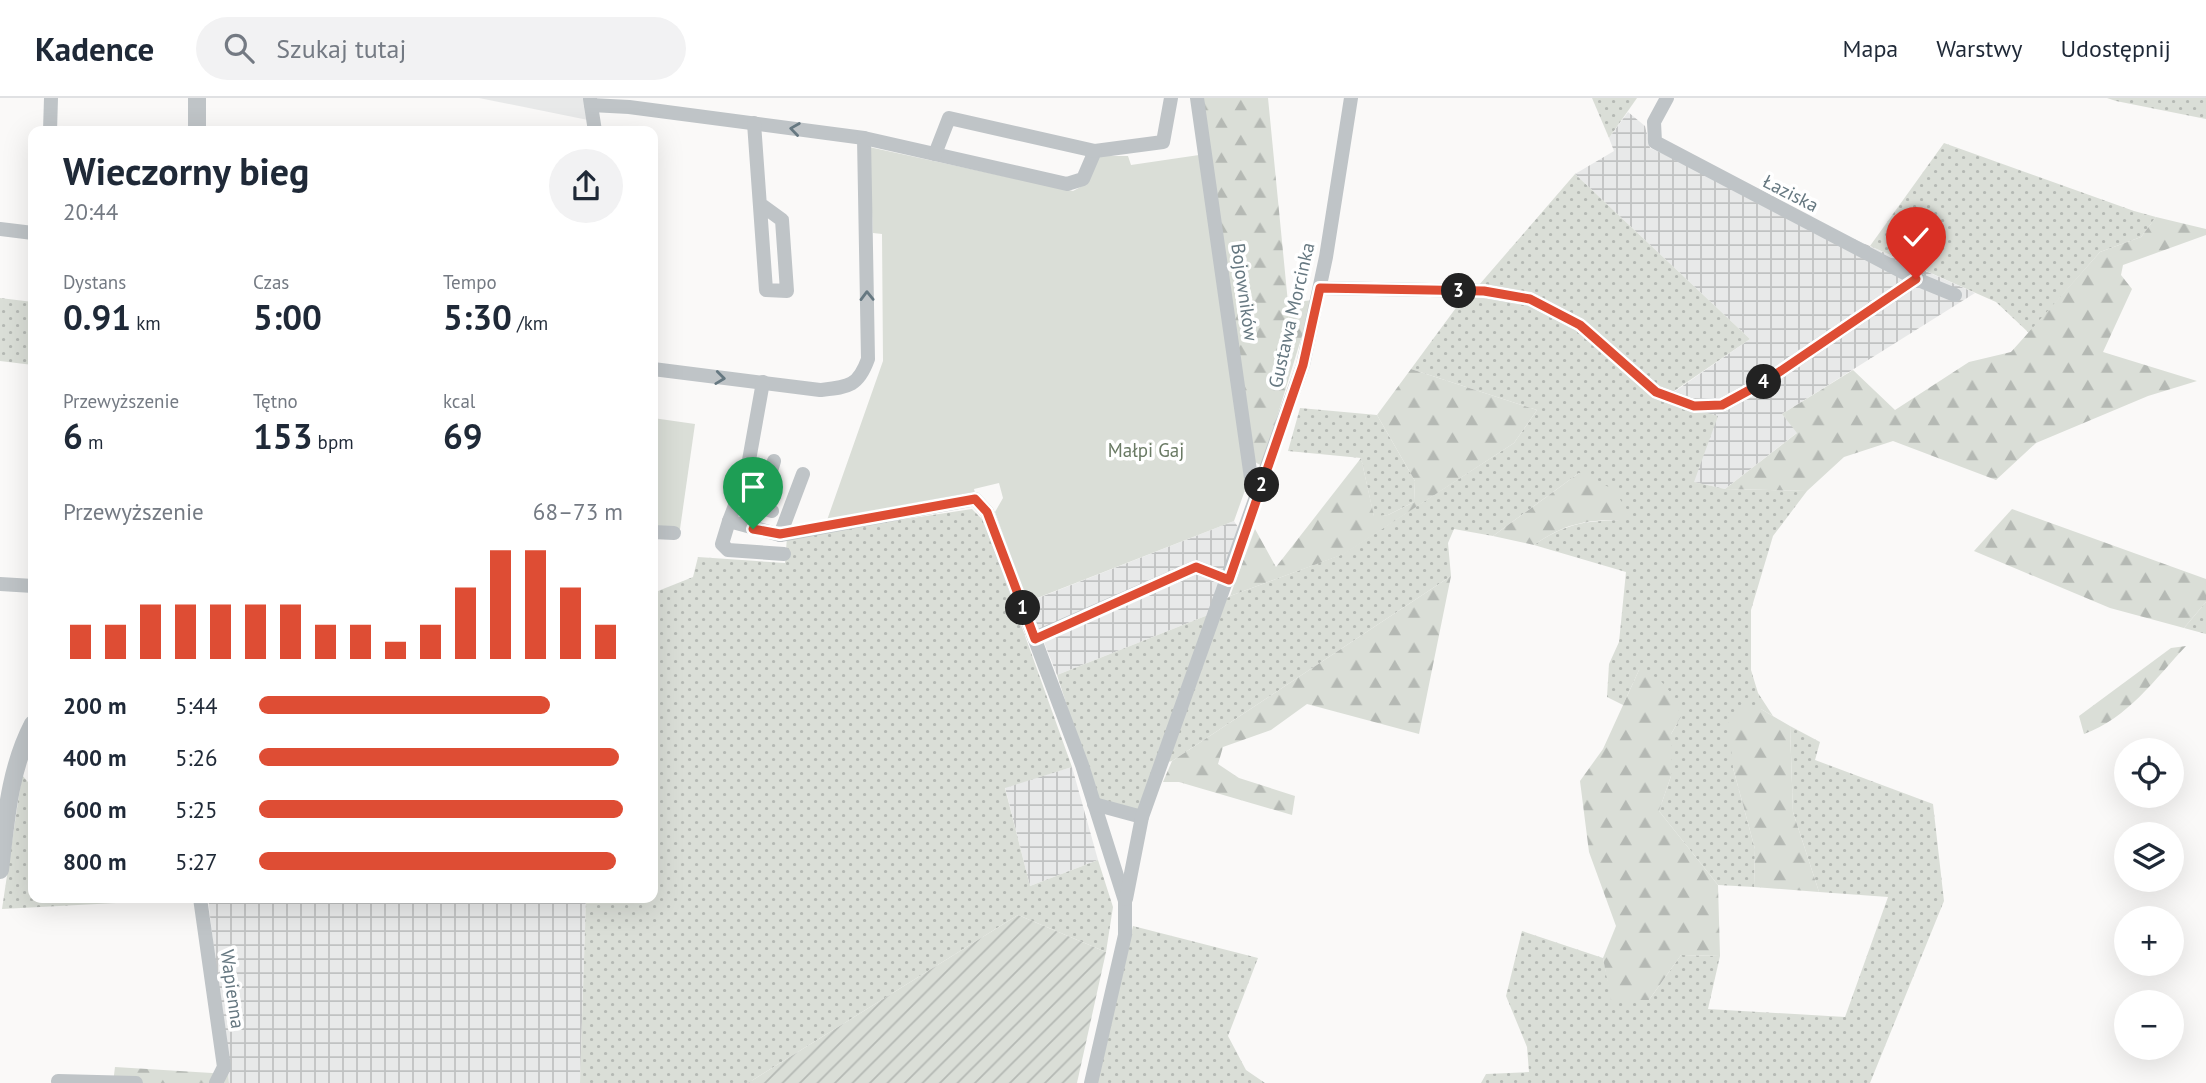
<!DOCTYPE html>
<html lang="pl">
<head>
<meta charset="utf-8">
<style>
	body { margin:0; font-family:"PT Sans",sans-serif; background:#f2f2f3; color:#1f2937; height:100vh; display:flex; flex-direction:column; font-size:26px; white-space:nowrap }
	* { box-sizing:border-box; margin:0 }
	p { font-size:23px; color:#747a83 }
	.icon { flex:none; width:38px; height:38px; fill:none; stroke:currentColor; stroke-width:2; stroke-linecap:round; stroke-linejoin:round }
	.map { position:relative; flex:1; overflow:hidden }
	.panel { position:absolute; left:28px; top:28px; width:630px; height:777px; display:flex; flex-direction:column; background:#fff; border-radius:14px; box-shadow:0 7px 28px #0002 }
	.panel>* { flex:none }
	.buttons { position:absolute; left:2114px; top:640px; display:grid; gap:14px }
	.buttons a { display:grid; place-items:center; width:70px; height:70px; border-radius:50%; background:#fff; box-shadow:0 7px 28px #0002; font-size:35px }
	.pin { position:absolute; display:grid; place-items:center; width:60px; height:60px; color:#fff; margin:-72px -30px; border-radius:50% 50% 50% 0; rotate:-45deg; box-shadow:0 0 7px #0007 }
	.pin .icon { rotate:45deg }
	.km { position:absolute; width:35px; height:35px; margin:-18px; border-radius:50%; background:#222; color:#fff; font-size:19px; line-height:35px; text-align:center }
	.round { display:grid; place-items:center; flex:none; width:74px; height:74px; border-radius:37px; background:#f2f2f3 }
	.summary { display:flex; align-items:center; justify-content:space-between; height:119px; padding:0 35px }
	h1 { font-size:38px; font-weight:700; line-height:52px }
	.stats { display:grid; grid-template-columns:repeat(3,1fr); gap:10px; height:119px; padding:7px 35px }
	.stats div { display:grid; align-content:center }
	.stats b { font-size:35px; font-weight:700 }
	.stats small { font-size:19px; font-weight:400 }
	.stats p { font-size:19px }
	.chart { height:196px; padding:14px 35px }
	.chart p { display:flex; justify-content:space-between }
	.chart svg { width:100%; height:126px; margin-top:7px; stroke:#de4d34; stroke-width:6 }
	ul { padding:0 35px; list-style:none; font-size:23px }
	li { display:grid; grid-template-columns:112px 84px 1fr; align-items:center; height:52px }
	li i { height:18px; border-radius:9px; background:#de4d34 }
	header { display:flex; align-items:center; gap:42px; box-sizing:border-box; height:98px; padding:0 35px; background:#fff; border-bottom:2px solid #e0e1e3 }
	header strong { font-size:33px }
	nav { display:flex; gap:38px; margin-inline-start:auto; font-size:24px }
	.search { width:490px; height:63px; background:#f2f2f3; display:flex; align-items:center; gap:18px; box-sizing:border-box; padding:0 24px; border-radius:38px; color:#747a83; font-size:26px }
	.map>svg:first-child { display:block }
	.built { fill:#e8e9e9 }
	.industrial { fill:url(#industrial-grid) }
	.grass { fill:url(#grass-dots) }
	.forest { fill:url(#forest-firs) }
	.park { fill:#daded7 }
	.garden { fill:url(#garden-furrows) }
	.lines { fill:none; stroke-linecap:round; stroke-linejoin:round }
	.minor { stroke:#bfc4c7; stroke-width:14 }
	.tertiary { stroke:#bfc4c7; stroke-width:18 }
	.oneway { stroke:#667881 }
	.route-casing { stroke:#fff; stroke-width:14 }
	.route { stroke:#de4d34; stroke-width:9 }
	.labels { text-anchor:middle; dominant-baseline:central; stroke-width:7; stroke-linejoin:round; paint-order:stroke }
	.street-label { font-size:19px; fill:#667881; stroke:#fff }
	.park-label { font-size:19px; fill:#6a7a64; stroke:#fff }
</style>
</head>
<body>
<header>
<strong>Kadence</strong>
<div class="search"><svg class="icon" aria-label="search" viewBox="0 0 24 24"><circle cx="10" cy="10" r="6"/><path d="M15 15l6 6"/></svg>Szukaj tutaj</div>
<nav><a>Mapa</a><a>Warstwy</a><a>Udostępnij</a></nav>
</header>
<div class="map">
<svg width="2206" height="985" viewBox="0 0 2206 985">
	<defs>
		<pattern id="industrial-grid" width="8" height="8" patternUnits="userSpaceOnUse" patternTransform="scale(1.75)"><rect width="8" height="8" fill="#e8e9e9"/><path d="M0 4h8M4 0v8" fill="none" stroke="#c0c2c2"/></pattern>
		<pattern id="grass-dots" width="8" height="8" patternUnits="userSpaceOnUse" patternTransform="scale(1.75)"><rect width="8" height="8" fill="#daded7"/><path d="M2 2h.1M6 6h.1" fill="none" stroke="#b5b9b4" stroke-width="1.8" stroke-linecap="round"/></pattern>
		<pattern id="forest-firs" width="22" height="20" patternUnits="userSpaceOnUse" patternTransform="scale(1.75)"><rect width="22" height="20" fill="#daded7"/><path d="M5 1l3.5 6h-7zM16 11l3.5 6h-7z" fill="#b5b9b4"/></pattern>
		<pattern id="garden-furrows" width="10" height="10" patternUnits="userSpaceOnUse" patternTransform="scale(1.75)"><rect width="10" height="10" fill="#daded7"/><path d="M-1 1l2-2M0 10L10 0M9 11l2-2" fill="none" stroke="#b5b9b4"/></pattern>
	</defs>
	<rect width="100%" height="100%" fill="#faf9f8"/>
	<path class="built" d="M479 0H584L588 22Z"/>
	<g class="industrial">
		<path d="M1628 14 1645 28 1650 50 1975 195 1782 316 1798 334 1725 391 1693 384 1661 303 1750 241 1575 76 1614 53 1609 40Z"/>
		<path d="M1234 423 1240 432 1208 517 1057 577 1028 504Z"/>
		<path d="M1072 669 1098 762 1030 788 1005 689Z"/>
		<path d="M208 800H586L580 985H229Z"/>
	</g>
	<g class="grass">
		<path d="M1592 0H1637L1609 40Z"/>
		<path d="M2107 0H2206V21L2116 3Z"/>
		<path d="M1944 45 2134 113 2156 119 2141 139 2100 154 2029 235 1996 204 1870 148Z"/>
		<path d="M1575 76 1750 241 1661 302 1718 318 1694 384 1725 391 1807 393 1773 438 1751 512V572L1758 595 1773 618 1761 611 1733 670 1755 751 1754 789 1718 787 1659 713 1671 678V636L1681 619 1639 572 1623 607 1607 599 1609 566 1619 544 1626 474 1534 447C1564 426 1584 423 1620 422L1579 375 1493 438 1454 431 1448 445 1451 478 1172 663 1155 667 1140 713 1098 704 1057 577 1208 517 1230 498 1343 456 1514 345 1537 312 1411 271 1461 203 1479 187Z"/>
		<path d="M0 200 33 204V267L0 263Z"/>
		<path d="M1300 310 1377 317 1415 383 1414 404 1388 417 1374 419 1361 360 1288 353Z"/>
		<path d="M972 411 984 423 1072 669 1005 690 1030 788 1098 762 1113 809 1106 854 1018 817 748 985H580L586 800H653V495L693 479 698 459 785 465 787 439Z"/>
		<path d="M2206 504V536L2184 530Z"/>
		<path d="M1790 628 1820 644 1815 662 1933 706 1944 803 1870 985H1481L1486 976 1529 974 1527 949 1506 898 1522 833 1603 860 1612 902H1649L1681 857 1720 858 1708 911 1845 919 1888 799 1819 794 1793 714Z"/>
		<path d="M22 677 33 690V800H115L116 805 2 811Z"/>
		<path d="M1133 828 1258 860 1228 938 1246 972 1265 985H1095Z"/>
	</g>
	<g class="forest">
		<path d="M1203 0H1268L1288 205 1313 202 1262 368 1255 364Z"/>
		<path d="M2156 119 2206 131V137L2123 167 2121 177 2132 191 2103 254 2197 283 2148 298 2036 345 1996 382 1893 343 1844 359 1807 393 1725 391 1797 335 1782 316 1853 272 1895 312 1969 264 2011 254 2100 154 2141 139Z"/>
		<path d="M1411 271 1537 312 1514 345 1344 456 1230 498 1255 431 1276 469 1361 360 1374 418 1388 417 1414 404 1415 383 1377 317Z"/>
		<path d="M1579 375 1613 391 1628 413 1620 422C1584 422 1564 426 1534 447L1493 438Z"/>
		<path d="M2012 411 2206 481V504L2184 530 2110 510 1974 453Z"/>
		<path d="M1451 478 1419 636 1307 606 1271 632 1223 649 1218 666 1239 680 1295 698 1292 717 1179 684H1163L1172 663Z"/>
		<path d="M2186 548C2155 581 2128 620 2084 636L2079 618 2171 550Z"/>
		<path d="M1639 572C1665 580 1673 595 1681 619L1671 636V678L1659 713 1718 787 1720 858 1681 857 1649 902H1611L1603 860 1616 828 1589 754 1580 683 1603 651Z"/>
		<path d="M1741 608 1761 611 1790 628 1793 714 1819 794 1754 789 1755 751 1733 670 1728 619Z"/>
		<path d="M115 969 228 976 229 985H113Z"/>
	</g>
	<g class="park">
		<path d="M869 49 1073 93 1088 85 1099 58H1128L1131 67 1199 57 1249 381 1234 423 1027 504 995 414 1003 400 999 385 974 391 976 399 826 425 883 263 882 136 873 135Z"/>
		<path d="M653 320 695 326 680 431 653 429Z"/>
	</g>
	<path class="garden" d="M1018 817 1106 854 1077 985H748Z"/>
	<g class="lines">
		<g class="minor">
			<path d="M1197 0 1251 380 1261 388"/>
			<path d="M1667 0 1654 24 1655 44 1916 181 1955 197"/>
			<path d="M590 1 595 33"/>
			<path d="M591 7 629 9 864 40 868 261C858 289 848 289 820 292L653 271"/>
			<path d="M754 25 766 192 787 193 782 122 760 106"/>
			<path d="M50 33 51 0"/>
			<path d="M864 40 1067 86 1083 81 1095 53 1163 44 1171 0"/>
			<path d="M935 56 949 20 1095 53"/>
			<path d="M0 131 33 135"/>
			<path d="M1320 190 1484 193 1530 201 1580 227 1656 294 1694 308 1722 307 1766 283 1916 181"/>
			<path d="M763 284 746 379 729 423 780 437 975 401 987 414 1082 667 1125 803V837L1091 985"/>
			<path d="M737 403 772 413"/>
			<path d="M760 410 774 363"/>
			<path d="M729 423 722 446 728 452 784 456"/>
			<path d="M653 434 674 435"/>
			<path d="M780 437 803 376"/>
			<path d="M0 486 33 488"/>
			<path d="M1035 540 1196 469 1229 482"/>
			<path d="M1094 706 1142 719"/>
			<path d="M200 800 224 969 216 985"/>
			<path d="M1126 801 1142 719 1303 267 1326 159 1351 0"/>
			<path d="M58 983 136 985"/>
		</g>
		<g class="tertiary">
			<path d="M197 0V33"/>
			<path d="M0 772C6 722 9 672 33 626"/>
		</g>
	</g>
	<defs><path id="oneway-chevron" d="M-2-3.5L2.5 0L-2 3.5" fill="none" stroke-width="1.6" stroke-linecap="round" stroke-linejoin="round" transform="scale(1.75)"/></defs>
	<g class="oneway">
		<use href="#oneway-chevron" transform="translate(795 31) rotate(-172)"/>
		<use href="#oneway-chevron" transform="translate(867 198) rotate(-91)"/>
		<use href="#oneway-chevron" transform="translate(720 280) rotate(7)"/>
	</g>
	<g class="lines">
		<defs>
			<path id="route" d="M753 431 780 436 975 401 987 414 1035 541 1196 469 1229 482 1303 267 1320 190 1484 193 1530 201 1580 227 1656 294 1694 308 1722 307 1766 283 1916 181"/>
		</defs>
		<use href="#route" class="route-casing"/>
		<use href="#route" class="route"/>
	</g>
	<g class="labels">
		<g class="street-label">
			<text transform="translate(1791 95) rotate(27)">Łaziska</text>
			<text transform="translate(1245 194) rotate(82)">Bojowników</text>
			<text transform="translate(1291 217) rotate(-77)">Gustawa Morcinka</text>
			<text transform="translate(233 891) rotate(82)">Wapienna</text>
		</g>
		<g class="park-label">
			<text x="1146" y="352">Małpi Gaj</text>
		</g>
	</g>
</svg>
<div class="buttons">
<a><svg class="icon" aria-label="locate" viewBox="0 0 24 24"><circle cx="12" cy="12" r="6"/><path d="M12 2v4M12 18v4M2 12h4M18 12h4"/></svg></a>
<a><svg class="icon" aria-label="layers" viewBox="0 0 24 24"><path d="M12 4l9 5-9 5-9-5zM3 14l9 5 9-5"/></svg></a>
<a>+</a>
<a>−</a>
</div>
<div class="pin" style="left:753px;top:431px;background:#1e9e55"><svg class="icon" aria-label="arrive" viewBox="0 0 24 24"><path d="M6 21V4h12l-3 4 3 4H6"/></svg></div>
<div class="pin" style="left:1916px;top:181px;background:#d93025"><svg class="icon" aria-label="check" viewBox="0 0 24 24"><path d="M5 12l5 5 9-10"/></svg></div>
<b class="km" style="left:1023px;top:510px">1</b>
<b class="km" style="left:1262px;top:387px">2</b>
<b class="km" style="left:1459px;top:193px">3</b>
<b class="km" style="left:1764px;top:284px">4</b>
<section class="panel">
<div class="summary"><div><h1>Wieczorny bieg</h1><p>20:44</p></div><a class="round"><svg class="icon" aria-label="share" viewBox="0 0 24 24"><path d="M12 15V3M7 8l5-5 5 5M5 13v7h14v-7"/></svg></a></div>
<div class="stats">
<div><p>Dystans</p><b>0.91<small> km</small></b></div>
<div><p>Czas</p><b>5:00</b></div>
<div><p>Tempo</p><b>5:30<small> /km</small></b></div>
</div>
<div class="stats">
<div><p>Przewyższenie</p><b>6<small> m</small></b></div>
<div><p>Tętno</p><b>153<small> bpm</small></b></div>
<div><p>kcal</p><b>69</b></div>
</div>
<div class="chart"><p><span>Przewyższenie</span>68–73 m</p>
<svg viewBox="0 0 160 44" preserveAspectRatio="none"><path d="M5 44V32M15 44V32M25 44V25M35 44V25M45 44V25M55 44V25M65 44V25M75 44V32M85 44V32M95 44V38M105 44V32M115 44V19M125 44V6M135 44V6M145 44V19M155 44V32"/></svg>
</div>
<ul>
<li><b>200 m</b>5:44<i style="width:80%"></i></li>
<li><b>400 m</b>5:26<i style="width:99%"></i></li>
<li><b>600 m</b>5:25<i style="width:100%"></i></li>
<li><b>800 m</b>5:27<i style="width:98%"></i></li>
</ul>
</section>
</div>
</body>
</html>
